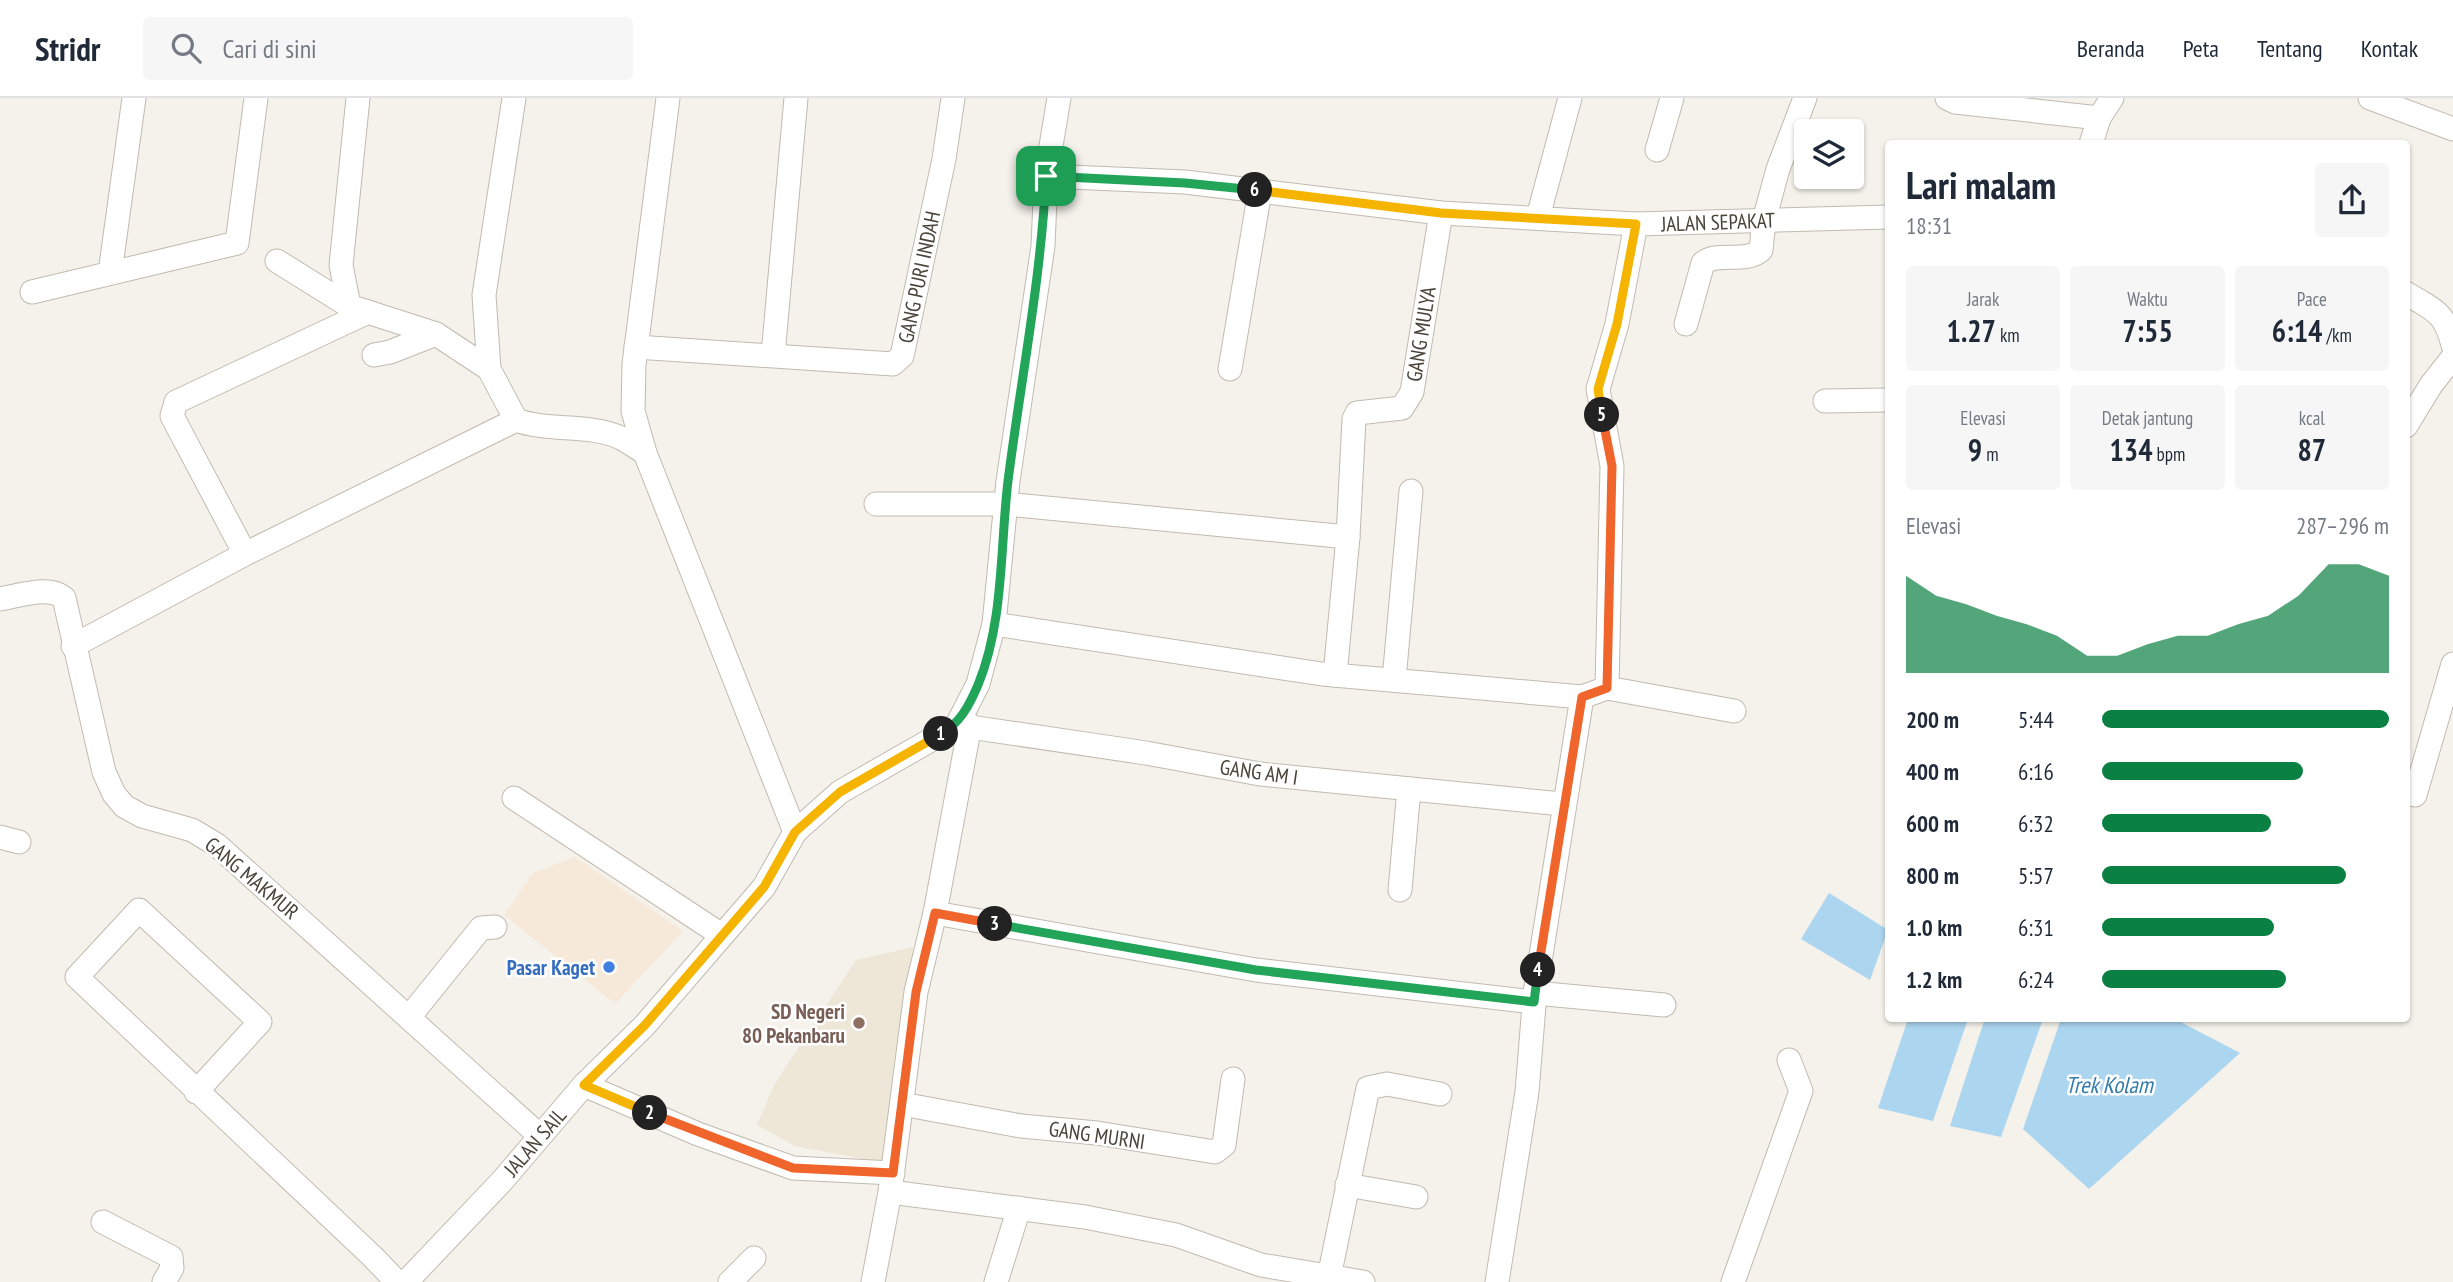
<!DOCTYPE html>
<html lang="id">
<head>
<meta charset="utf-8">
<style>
	body { margin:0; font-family:"PT Sans Narrow",sans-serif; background:#f6f6f7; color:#1f2937; height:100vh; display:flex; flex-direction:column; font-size:26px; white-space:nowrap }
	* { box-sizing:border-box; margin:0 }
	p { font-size:23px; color:#747a83 }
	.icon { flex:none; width:38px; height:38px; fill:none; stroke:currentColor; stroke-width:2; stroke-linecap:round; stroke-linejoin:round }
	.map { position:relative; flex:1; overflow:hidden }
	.drawer { position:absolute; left:1885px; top:42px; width:525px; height:882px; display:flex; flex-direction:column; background:#fff; border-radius:7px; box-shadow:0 2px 5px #0004 }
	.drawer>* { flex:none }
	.controls { position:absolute; left:1794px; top:21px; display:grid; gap:14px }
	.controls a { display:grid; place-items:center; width:70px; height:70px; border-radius:7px; background:#fff; box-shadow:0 2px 5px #0004; font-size:35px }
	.pin { position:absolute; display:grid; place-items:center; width:60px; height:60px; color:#fff; margin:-30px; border-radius:14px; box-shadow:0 4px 10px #0006 }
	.km { position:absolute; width:35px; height:35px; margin:-18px; border-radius:50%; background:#222; color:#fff; font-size:19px; line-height:35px; text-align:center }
	.round { display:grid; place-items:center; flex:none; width:74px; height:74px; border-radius:7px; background:#f6f6f7 }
	.overview { display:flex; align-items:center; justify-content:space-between; height:119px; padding:0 21px }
	h1 { font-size:38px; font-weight:600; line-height:52px }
	.stats { display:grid; grid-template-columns:repeat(3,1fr); gap:10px; height:119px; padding:7px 21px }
	.stats div { display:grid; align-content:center; border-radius:7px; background:#f6f6f7; text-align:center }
	.stats b { font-size:30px; font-weight:600 }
	.stats small { font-size:19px; font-weight:400 }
	.stats p { font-size:19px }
	.chart { height:196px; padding:14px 21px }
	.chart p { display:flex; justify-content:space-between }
	.chart svg { width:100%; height:126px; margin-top:7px; fill:#0b8043; opacity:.7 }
	ul { padding:0 21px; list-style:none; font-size:23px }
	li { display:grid; grid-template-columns:112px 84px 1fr; align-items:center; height:52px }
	li i { height:18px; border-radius:9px; background:#0b8043 }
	header { display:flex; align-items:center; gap:42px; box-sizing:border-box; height:98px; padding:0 35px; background:#fff; border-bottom:2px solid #e0e1e3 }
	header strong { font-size:33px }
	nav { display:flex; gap:38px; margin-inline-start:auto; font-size:24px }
	.search { width:490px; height:63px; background:#f6f6f7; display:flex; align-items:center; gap:18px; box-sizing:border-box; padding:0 24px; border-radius:7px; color:#747a83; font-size:26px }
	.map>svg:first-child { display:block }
	.commercial { fill:#f6e9d9 }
	.education { fill:#eee7d7 }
	.water { fill:#acd5ef }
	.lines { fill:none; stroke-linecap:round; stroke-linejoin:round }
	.minor-casing { stroke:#c1baaf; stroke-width:25 }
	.minor { stroke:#fff; stroke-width:23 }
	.split-1-casing { stroke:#fff; stroke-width:14 }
	.split-2-casing { stroke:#fff; stroke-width:14 }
	.split-3-casing { stroke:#fff; stroke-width:14 }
	.split-4-casing { stroke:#fff; stroke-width:14 }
	.split-5-casing { stroke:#fff; stroke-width:14 }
	.split-6-casing { stroke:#fff; stroke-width:14 }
	.split-7-casing { stroke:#fff; stroke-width:14 }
	.split-1 { stroke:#22a559; stroke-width:9 }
	.split-2 { stroke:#f5b400; stroke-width:9 }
	.split-3 { stroke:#f0652b; stroke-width:9 }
	.split-4 { stroke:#22a559; stroke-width:9 }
	.split-5 { stroke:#f0652b; stroke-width:9 }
	.split-6 { stroke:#f5b400; stroke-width:9 }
	.split-7 { stroke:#22a559; stroke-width:9 }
	.shop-dot { fill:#3f7fe0; stroke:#fff; stroke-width:2.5 }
	.education-dot { fill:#8d6e63; stroke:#fff; stroke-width:2.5 }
	.labels { text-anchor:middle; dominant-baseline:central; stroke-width:5; stroke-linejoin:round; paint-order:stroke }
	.street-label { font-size:21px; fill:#4a4339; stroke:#fff }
	.shop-label { font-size:21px; font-weight:bold; fill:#366cbe; stroke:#fff; text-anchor:end }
	.education-label { font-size:21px; font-weight:bold; fill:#785e54; stroke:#fff; text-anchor:end }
	.water-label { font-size:23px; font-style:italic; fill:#337cac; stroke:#fff }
</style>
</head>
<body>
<header>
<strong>Stridr</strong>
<div class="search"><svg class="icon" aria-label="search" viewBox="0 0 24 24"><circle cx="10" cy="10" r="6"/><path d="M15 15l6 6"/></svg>Cari di sini</div>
<nav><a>Beranda</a><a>Peta</a><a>Tentang</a><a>Kontak</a></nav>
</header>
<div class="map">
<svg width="2453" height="1184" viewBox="0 0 2453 1184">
	<rect width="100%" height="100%" fill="#f5f2ec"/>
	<path class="commercial" d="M575 759 683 833 615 906 504 817 533 775Z"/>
	<path class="education" d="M913 849 884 1065 795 1048 757 1027 774 987 856 862Z"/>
	<g class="water">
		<path d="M1829 795 1888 832 1870 882 1801 841Z"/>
		<path d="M1985 920 2043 921 2001 1039 1950 1028Z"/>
		<path d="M1908 921H1968L1933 1023 1878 1010Z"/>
		<path d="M2061 921H2175L2240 955 2089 1091 2023 1031Z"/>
	</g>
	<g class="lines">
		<defs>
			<g id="minor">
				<path d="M358 0 341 167 349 208 436 236 489 271"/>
				<path d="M514 0 484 197 489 271 516 322C549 334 589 325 621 340 629 344 637 350 645 355L795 734"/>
				<path d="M1947 0 1955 4 2099 20"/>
				<path d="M2370 0 2453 31"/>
				<path d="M2091 46 2099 20 2112 0"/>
				<path d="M1657 52 1672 0"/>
				<path d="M1046 78 1185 84 1441 115 1636 126 1888 119"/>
				<path d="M1538 119 1570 0"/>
				<path d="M277 163 349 208"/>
				<path d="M110 175 134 0"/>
				<path d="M32 194 237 145 256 0"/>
				<path d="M2406 195C2435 213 2444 213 2453 247"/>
				<path d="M1686 226 1703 165C1718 153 1745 166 1761 152L1764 122 1778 71 1805 0"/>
				<path d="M636 249 893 266 902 258 944 61 953 0"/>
				<path d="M374 257 390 254 436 236"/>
				<path d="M773 257 796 0"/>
				<path d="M1230 271 1260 93"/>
				<path d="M1825 303 1888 302"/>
				<path d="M2406 328 2431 287 2453 259"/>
				<path d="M645 355 633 313 634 266 668 0"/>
				<path d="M876 406H1006L1348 439"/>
				<path d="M245 456 172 318 176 304 368 214"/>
				<path d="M0 501C19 498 49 487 64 500L104 674 114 696 124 708 142 718 192 732 217 747 540 1038"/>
				<path d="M994 526 1322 576 1582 599 1607 590 1734 613"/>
				<path d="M73 548 245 456 516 322"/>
				<path d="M1335 577 1348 439 1354 321 1357 315 1402 310 1412 294 1441 115"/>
				<path d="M1394 582 1411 393"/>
				<path d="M1607 590 1612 368 1598 291 1617 226 1636 126"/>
				<path d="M957 627 1146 655 1260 676 1562 706"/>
				<path d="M2415 697 2453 566"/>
				<path d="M514 700 720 836"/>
				<path d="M0 739 19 744"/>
				<path d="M1400 792 1409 691"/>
				<path d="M935 815 1256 872 1534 904"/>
				<path d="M1535 895 1664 907"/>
				<path d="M410 918 481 830 495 829"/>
				<path d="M584 987 698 1036 793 1070 893 1075"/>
				<path d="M196 994 260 924 139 812 77 879 373 1159 397 1184"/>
				<path d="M902 1006 1021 1028 1097 1035 1215 1054 1224 1047 1233 981"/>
				<path d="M1347 1087 1416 1099"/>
				<path d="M890 1094 1085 1119 1176 1137 1261 1167 1363 1184"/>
				<path d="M103 1124 171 1159 172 1170 164 1184"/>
				<path d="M1329 1179 1368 990 1387 986 1440 996"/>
				<path d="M406 1184 502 1083 584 987 645 927 764 789 795 734 840 694 957 627 978 586 994 526 1008 383 1043 148 1046 78 1059 0"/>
				<path d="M730 1184 754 1160"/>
				<path d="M873 1184 890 1094 916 894 935 815 970 627"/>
				<path d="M996 1184 1019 1110"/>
				<path d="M1497 1184 1527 994 1535 895 1582 599"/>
				<path d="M1733 1184 1801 993 1789 962"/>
			</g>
		</defs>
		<use href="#minor" class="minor-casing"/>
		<use href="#minor" class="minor"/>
	</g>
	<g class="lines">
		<defs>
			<path id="split-1" d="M941 636C960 625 969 608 978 587 1004 524 1000 450 1008 383 1021 281 1041 181 1046 78"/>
			<path id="split-2" d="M650 1015 584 987 645 927 764 789 795 734 840 694 941 636"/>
			<path id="split-3" d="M650 1015 793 1070 893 1075 916 894 935 815 995 826"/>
			<path id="split-4" d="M995 826 1256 872 1534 904 1538 872"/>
			<path id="split-5" d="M1538 872 1582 599 1607 590 1612 368 1602 317"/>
			<path id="split-6" d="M1255 92 1441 115 1636 126 1617 226 1598 291 1602 317"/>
			<path id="split-7" d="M1046 78 1185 85 1255 92"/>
		</defs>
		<use href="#split-1" class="split-1-casing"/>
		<use href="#split-2" class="split-2-casing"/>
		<use href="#split-3" class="split-3-casing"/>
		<use href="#split-4" class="split-4-casing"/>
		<use href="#split-5" class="split-5-casing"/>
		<use href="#split-6" class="split-6-casing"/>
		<use href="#split-7" class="split-7-casing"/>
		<use href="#split-1" class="split-1"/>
		<use href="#split-2" class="split-2"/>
		<use href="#split-3" class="split-3"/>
		<use href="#split-4" class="split-4"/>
		<use href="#split-5" class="split-5"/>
		<use href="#split-6" class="split-6"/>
		<use href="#split-7" class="split-7"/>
	</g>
	<circle class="shop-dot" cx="609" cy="869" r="7"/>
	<circle class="education-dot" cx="859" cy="925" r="7"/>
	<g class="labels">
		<g class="street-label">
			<text transform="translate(1718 124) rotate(-2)">JALAN SEPAKAT</text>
			<text transform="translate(919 179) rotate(-78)">GANG PURI INDAH</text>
			<text transform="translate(1421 236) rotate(-81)">GANG MULYA</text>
			<text transform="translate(1259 674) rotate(8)">GANG AM I</text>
			<text transform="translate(252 780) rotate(40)">GANG MAKMUR</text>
			<text transform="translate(1097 1037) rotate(8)">GANG MURNI</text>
			<text transform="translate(535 1044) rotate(-49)">JALAN SAIL</text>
		</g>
		<g class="shop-label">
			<text x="595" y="869">Pasar Kaget</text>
		</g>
		<g class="education-label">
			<text x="845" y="913">SD Negeri<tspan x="845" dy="24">80 Pekanbaru</tspan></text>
		</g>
		<g class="water-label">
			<text x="2109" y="986">Trek Kolam</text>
		</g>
	</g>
</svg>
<div class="controls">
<a><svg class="icon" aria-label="layers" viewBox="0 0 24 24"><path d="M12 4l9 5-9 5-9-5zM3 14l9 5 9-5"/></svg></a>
</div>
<div class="pin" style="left:1046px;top:78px;background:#1e9e55"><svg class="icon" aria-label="arrive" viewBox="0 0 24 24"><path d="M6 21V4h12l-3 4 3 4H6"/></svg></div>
<b class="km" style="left:941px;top:636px">1</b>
<b class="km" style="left:650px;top:1015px">2</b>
<b class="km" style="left:995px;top:826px">3</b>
<b class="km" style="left:1538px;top:872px">4</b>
<b class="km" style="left:1602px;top:317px">5</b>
<b class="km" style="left:1255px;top:92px">6</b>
<section class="drawer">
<div class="overview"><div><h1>Lari malam</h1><p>18:31</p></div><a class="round"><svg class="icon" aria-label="share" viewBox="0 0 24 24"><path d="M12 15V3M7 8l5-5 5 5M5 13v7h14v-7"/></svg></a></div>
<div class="stats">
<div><p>Jarak</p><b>1.27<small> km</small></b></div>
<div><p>Waktu</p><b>7:55</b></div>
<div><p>Pace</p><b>6:14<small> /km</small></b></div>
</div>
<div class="stats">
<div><p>Elevasi</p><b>9<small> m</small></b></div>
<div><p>Detak jantung</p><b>134<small> bpm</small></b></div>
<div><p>kcal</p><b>87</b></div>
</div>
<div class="chart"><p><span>Elevasi</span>287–296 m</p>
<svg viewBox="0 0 160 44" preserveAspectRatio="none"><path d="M0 44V10L10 17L20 20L30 24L40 27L50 31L60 38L70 38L80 34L90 31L100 31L110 27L120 24L130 17L140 6L150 6L160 10V44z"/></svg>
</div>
<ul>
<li><b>200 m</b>5:44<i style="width:100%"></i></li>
<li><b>400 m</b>6:16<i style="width:70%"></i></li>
<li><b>600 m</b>6:32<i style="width:59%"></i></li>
<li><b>800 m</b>5:57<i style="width:85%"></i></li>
<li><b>1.0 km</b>6:31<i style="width:60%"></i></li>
<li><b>1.2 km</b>6:24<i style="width:64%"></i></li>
</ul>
</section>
</div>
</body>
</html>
